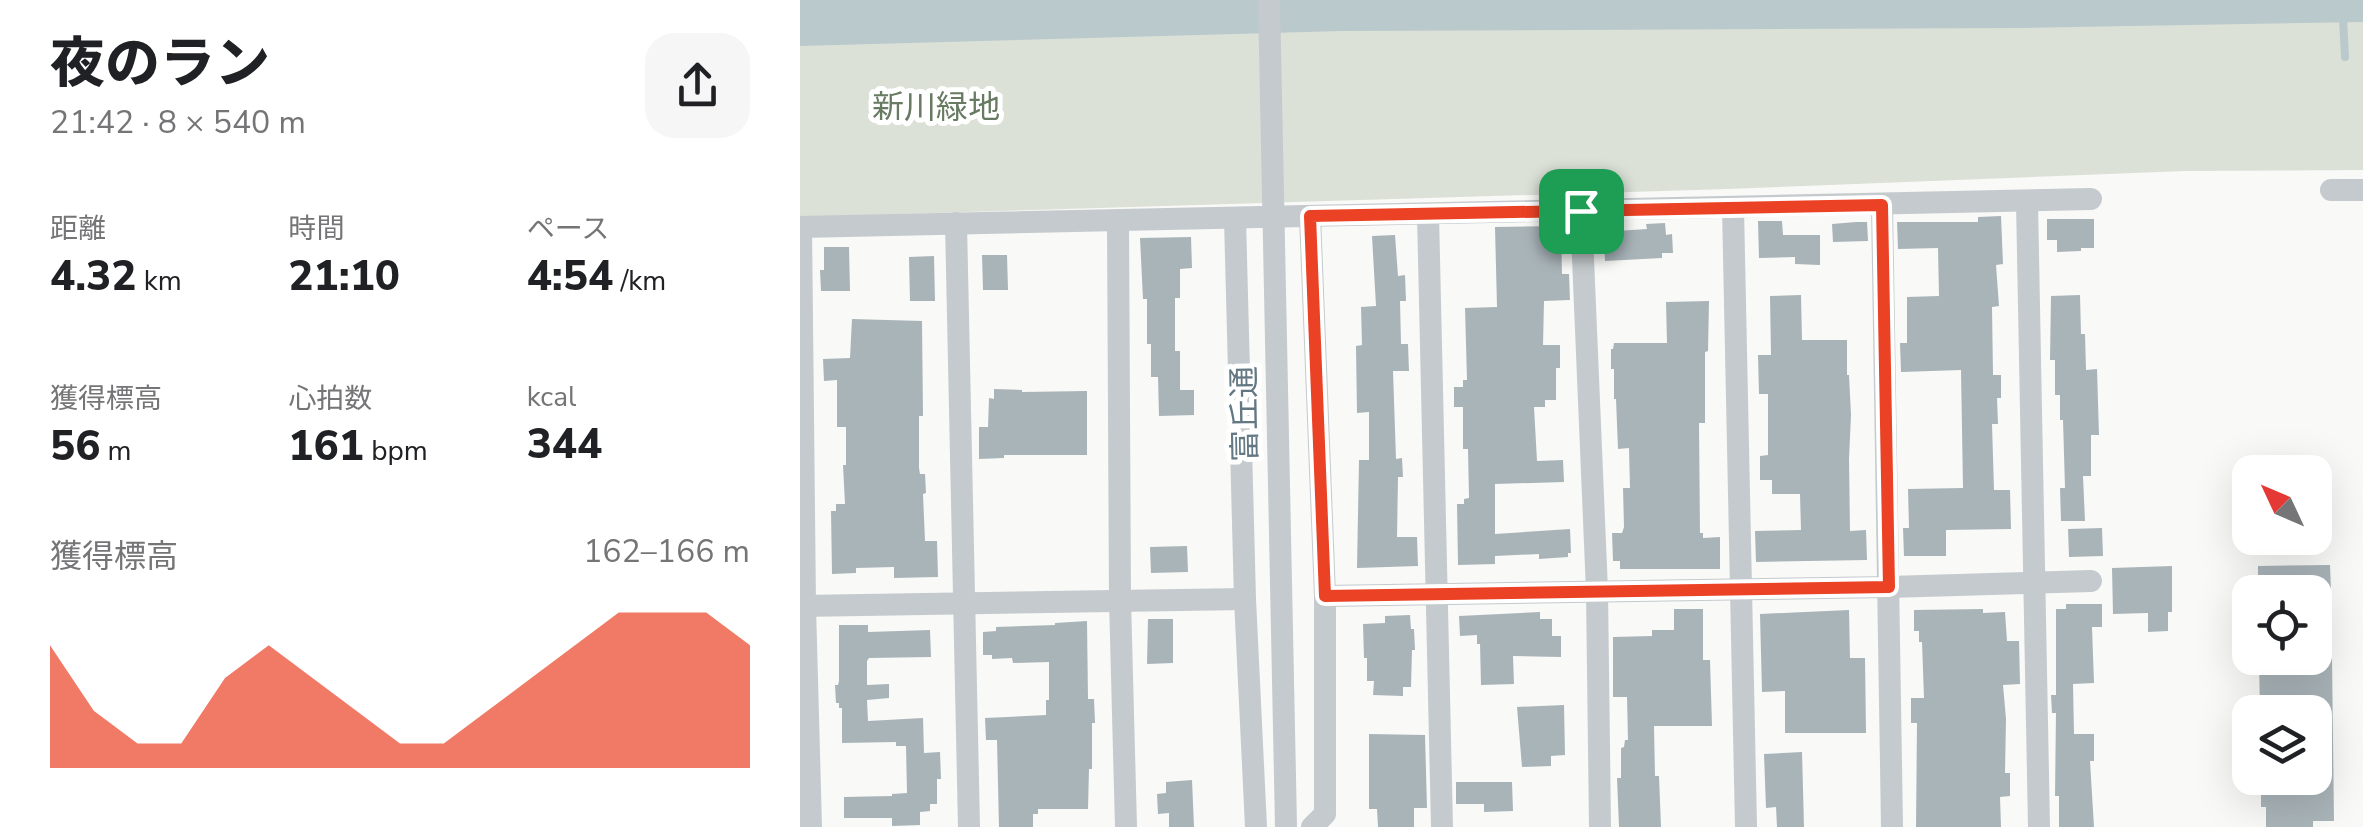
<!DOCTYPE html>
<html lang="ja">
<head>
<meta charset="utf-8">
<style>
	body { margin:0; font-family:"Nunito Sans","Noto Sans JP",sans-serif; background:#f6f6f6; color:#202124; height:100vh; display:flex; flex-direction:column; font-size:38px; white-space:nowrap }
	* { box-sizing:border-box; margin:0 }
	p { font-size:32px; color:#757577 }
	.icon { flex:none; width:55px; height:55px; fill:none; stroke:currentColor; stroke-width:2; stroke-linecap:round; stroke-linejoin:round }
	.map { position:relative; flex:1; overflow:hidden }
	.sheet { display:flex; flex-direction:column; background:#fff; width:800px }
	.sheet>* { flex:none }
	.needle { width:65px; rotate:314deg }
	.fabs { position:absolute; left:1432px; top:455px; display:grid; gap:20px }
	.fabs a { display:grid; place-items:center; width:100px; height:100px; border-radius:20px; background:#fff; box-shadow:0 10px 40px #0002; font-size:50px }
	.pin { position:absolute; display:grid; place-items:center; width:85px; height:85px; color:#fff; margin:-42px; border-radius:20px; box-shadow:0 5px 15px #0006 }
	.round { display:grid; place-items:center; flex:none; width:105px; height:105px; border-radius:30px; background:#f6f6f6 }
	.overview { display:flex; align-items:center; justify-content:space-between; height:170px; padding:0 50px }
	h1 { font-size:55px; font-weight:800; line-height:75px }
	.figures { display:grid; grid-template-columns:repeat(3,1fr); gap:15px; height:170px; padding:10px 50px }
	.figures div { display:grid; align-content:center }
	.figures b { font-size:42px; font-weight:800 }
	.figures small { font-size:28px; font-weight:400 }
	.figures p { font-size:28px }
	.chart { height:280px; padding:20px 50px }
	.chart p { display:flex; justify-content:space-between }
	.chart svg { width:100%; height:180px; margin-top:10px; fill:#eb4225; opacity:.7 }
	main { display:flex; flex:1; min-height:0 }
	.map>svg:first-child { display:block }
	.green { fill:#dbe1d7 }
	.water { fill:#bac9cc }
	.lines { fill:none; stroke-linecap:round; stroke-linejoin:round }
	.stream { stroke:#bac9cc; stroke-width:8 }
	.building { fill:#a9b4b9 }
	.minor { stroke:#c4cacd; stroke-width:22 }
	.minor-bridge { stroke:#c4cacd; stroke-width:22 }
	.route-casing { stroke:#fff; stroke-width:20 }
	.route { stroke:#eb4225; stroke-width:12 }
	.labels { text-anchor:middle; dominant-baseline:central; stroke-width:10; stroke-linejoin:round; paint-order:stroke }
	.park-label { font-size:32px; fill:#687a62; stroke:#fff }
	.street-label { font-size:32px; fill:#637883; stroke:#fff }
</style>
</head>
<body>
<main>
<section class="sheet">
<div class="overview"><div><h1>夜のラン</h1><p>21:42 · 8 × 540 m</p></div><a class="round"><svg class="icon" aria-label="share" viewBox="0 0 24 24"><path d="M12 15V3M7 8l5-5 5 5M5 13v7h14v-7"/></svg></a></div>
<div class="figures">
<div><p>距離</p><b>4.32<small> km</small></b></div>
<div><p>時間</p><b>21:10</b></div>
<div><p>ペース</p><b>4:54<small> /km</small></b></div>
</div>
<div class="figures">
<div><p>獲得標高</p><b>56<small> m</small></b></div>
<div><p>心拍数</p><b>161<small> bpm</small></b></div>
<div><p>kcal</p><b>344</b></div>
</div>
<div class="chart"><p><span>獲得標高</span>162–166 m</p>
<svg viewBox="0 0 160 44" preserveAspectRatio="none"><path d="M0 44V14L10 30L20 38L30 38L40 22L50 14L60 22L70 30L80 38L90 38L100 30L110 22L120 14L130 6L140 6L150 6L160 14V44z"/></svg>
</div>
</section>
<div class="map">
<svg width="1563" height="827" viewBox="0 0 1563 827">
	<rect width="100%" height="100%" fill="#f9f9f7"/>
	<path class="green" d="M0 0H1563V170L1385 171 928 189 0 217Z"/>
	<path class="water" d="M0 0H1563V22L1220 28 541 31 0 46Z"/>
	<g class="lines">
		<path class="stream" d="M1542 0 1545 57"/>
	</g>
	<g class="building">
		<path d="M1201 216 1203 264 1196 265 1199 306 1192 307 1193 375H1201V398H1197L1198 424H1192L1194 490H1210L1211 529 1146 530V556H1104L1103 528H1109L1108 489 1163 488 1161 370 1101 372 1100 343H1107V297L1139 296 1138 248 1098 249 1097 222H1178V217Z"/>
		<path d="M1247 219H1294V248H1281V251L1257 252V240H1247Z"/>
		<path d="M958 221H982L983 235H1020V265L995 264V257L959 258Z"/>
		<path d="M1056 222H1067L1068 241 1033 242 1032 224Z"/>
		<path d="M865 223 866 235 872 234 873 253H862V258L805 261 804 238 817 237V231L847 229 846 224Z"/>
		<path d="M761 226 762 274H769L770 300 744 301 743 345H760V368H756V400H745V407H734L737 461 763 460 764 482 695 484V534L770 529 771 553H768V557L739 559V554L695 556V564L658 565 657 504H664V499L669 498 668 449H663V407H654V387H663V380H667L665 308 697 307 695 227Z"/>
		<path d="M595 235 598 276 605 275 606 301H600L601 344H608L609 371H593L596 459 602 458 603 477H598L597 537H617L618 566 557 568 559 460H569V412L557 413 556 346 562 345 561 307 576 306 572 236Z"/>
		<path d="M391 237 392 268 380 269V298H375V351H380V390H394V415L359 416 358 377H351V344H347V299H343L340 238Z"/>
		<path d="M24 247H49L50 291H21L20 270H24Z"/>
		<path d="M182 255H207L208 290H183Z"/>
		<path d="M134 256 135 301H110L109 257Z"/>
		<path d="M1001 295 1002 340H1047V375H1049L1051 415 1049 459 1050 531 1066 530 1067 560 956 562 955 531 1001 530 1000 494H972V480H960V456L968 455V394H959L958 355H971L970 296Z"/>
		<path d="M1280 295 1281 334H1285L1286 370 1297 369 1299 435H1291V476H1283L1285 521H1261L1260 488H1265L1263 420H1260V395H1255V360H1250L1251 296Z"/>
		<path d="M909 301 908 351 905 352V423H899L900 533H903V538L920 537V569H820V561H813L812 533H822L824 527 823 488H830L829 448 818 449 816 399H814V369H811V349H813L814 343H867L866 302Z"/>
		<path d="M52 319 122 321 123 416H119V468L120 474H125L126 493 123 494 125 541H137L138 577 94 578V567L56 568V573L32 574 31 511H36V504H45L43 465H46V427H37V380L24 381 23 359 50 358Z"/>
		<path d="M194 389 222 390V392L287 391V455H204V458L179 459V427H188L189 398 194 399Z"/>
		<path d="M1302 528 1303 556 1269 557 1268 529Z"/>
		<path d="M387 546 388 572 351 573 350 547Z"/>
		<path d="M1530 565 1531 592H1458V566Z"/>
		<path d="M1372 566V612H1368V631L1348 632V613L1313 614 1312 568Z"/>
		<path d="M1266 604H1302V627H1292L1294 683 1273 684 1274 734H1294V761H1290L1294 827H1259V796H1255L1256 713H1252L1251 695H1256V609H1266Z"/>
		<path d="M874 609H903V660H910L912 726H854L855 776H859L861 827H819L817 778H821V748L824 747 825 740H828L827 697H813V637L852 636V630H874Z"/>
		<path d="M1183 609V613L1205 612 1207 641H1219L1220 684 1203 685 1206 719 1205 773H1210V796L1200 797 1201 827H1116L1117 723H1111V698H1124L1122 642H1119V631H1114V610Z"/>
		<path d="M1049 610 1050 658H1065L1066 733H985V691L962 692 960 614Z"/>
		<path d="M740 612V619H752V636H761V657L713 656 714 684 681 685 680 644H677V635L660 636 659 616Z"/>
		<path d="M610 615 611 629H614L615 650H612L611 687H603V696L573 695 574 681H567V658H564L563 624 585 623V616Z"/>
		<path d="M348 619H373V663L347 664Z"/>
		<path d="M287 621 288 699H294L295 723H292V769H289L288 809H238V814H233V827H199L197 740H186L185 718 246 715V700H249V662L213 663 212 658 192 659V655H183V632L196 631V627L255 625V623Z"/>
		<path d="M39 625H68V632L130 630 131 657 69 658 67 661V685L89 684V698L67 700 68 721 123 718 124 753 140 752 141 779H137V804H130V811L120 812V825L92 826V818H44V797L92 796V794L107 793 106 746H96V742L42 743V708H39V703H36L35 685H38L39 681Z"/>
		<path d="M1459 658H1532L1534 821H1513V827H1466V807H1461V778H1515V712H1460Z"/>
		<path d="M764 705 765 755 751 756V766L722 767 717 707Z"/>
		<path d="M569 734 625 735 627 808H614V827H578L577 809H569Z"/>
		<path d="M1002 752 1004 827H977L976 807 966 808 964 754Z"/>
		<path d="M392 780 394 827H369V813L358 814 357 794 366 793V782Z"/>
		<path d="M656 782H712L713 811 684 812V804H656Z"/>
	</g>
	<g class="lines">
		<g class="minor">
			<path d="M1531 190H1563"/>
			<path d="M1227 202 1239 827"/>
			<path d="M1082 205 1092 827"/>
			<path d="M933 208 946 827"/>
			<path d="M781 211 797 591 800 827"/>
			<path d="M628 214 642 827"/>
			<path d="M510 216 525 596V814L512 827"/>
			<path d="M435 219 445 599 456 827"/>
			<path d="M318 221 320 600 326 827"/>
			<path d="M156 223 169 827"/>
			<path d="M0 227 1291 199"/>
			<path d="M1 227 5 606 11 827"/>
			<path d="M525 596 1089 587 1291 581"/>
			<path d="M0 606 445 599"/>
			<path d="M485 777 486 827"/>
		</g>
		<path class="minor-bridge" d="M469 0 485 777"/>
	</g>
	<g class="lines">
		<defs>
			<path id="route" d="M1082 205 1089 587 525 596 510 216Z"/>
		</defs>
		<use href="#route" class="route-casing"/>
		<use href="#route" class="route"/>
	</g>
	<g class="labels">
		<g class="park-label">
			<text x="136" y="107">新川緑地</text>
		</g>
		<g class="street-label">
			<text transform="translate(445 414) rotate(-91)">富丘通</text>
		</g>
	</g>
</svg>
<div class="fabs">
<a><svg class="needle" viewBox="-14 -14 28 28"><path d="M0-13l5 13h-10z" fill="#e53935"/><path d="M0 13l5-13h-10z" fill="#757577"/></svg></a>
<a><svg class="icon" aria-label="locate" viewBox="0 0 24 24"><circle cx="12" cy="12" r="6"/><path d="M12 2v4M12 18v4M2 12h4M18 12h4"/></svg></a>
<a><svg class="icon" aria-label="layers" viewBox="0 0 24 24"><path d="M12 4l9 5-9 5-9-5zM3 14l9 5 9-5"/></svg></a>
</div>
<div class="pin" style="left:781px;top:211px;background:#1e9e55"><svg class="icon" aria-label="arrive" viewBox="0 0 24 24"><path d="M6 21V4h12l-3 4 3 4H6"/></svg></div>
</div>
</main>
</body>
</html>
